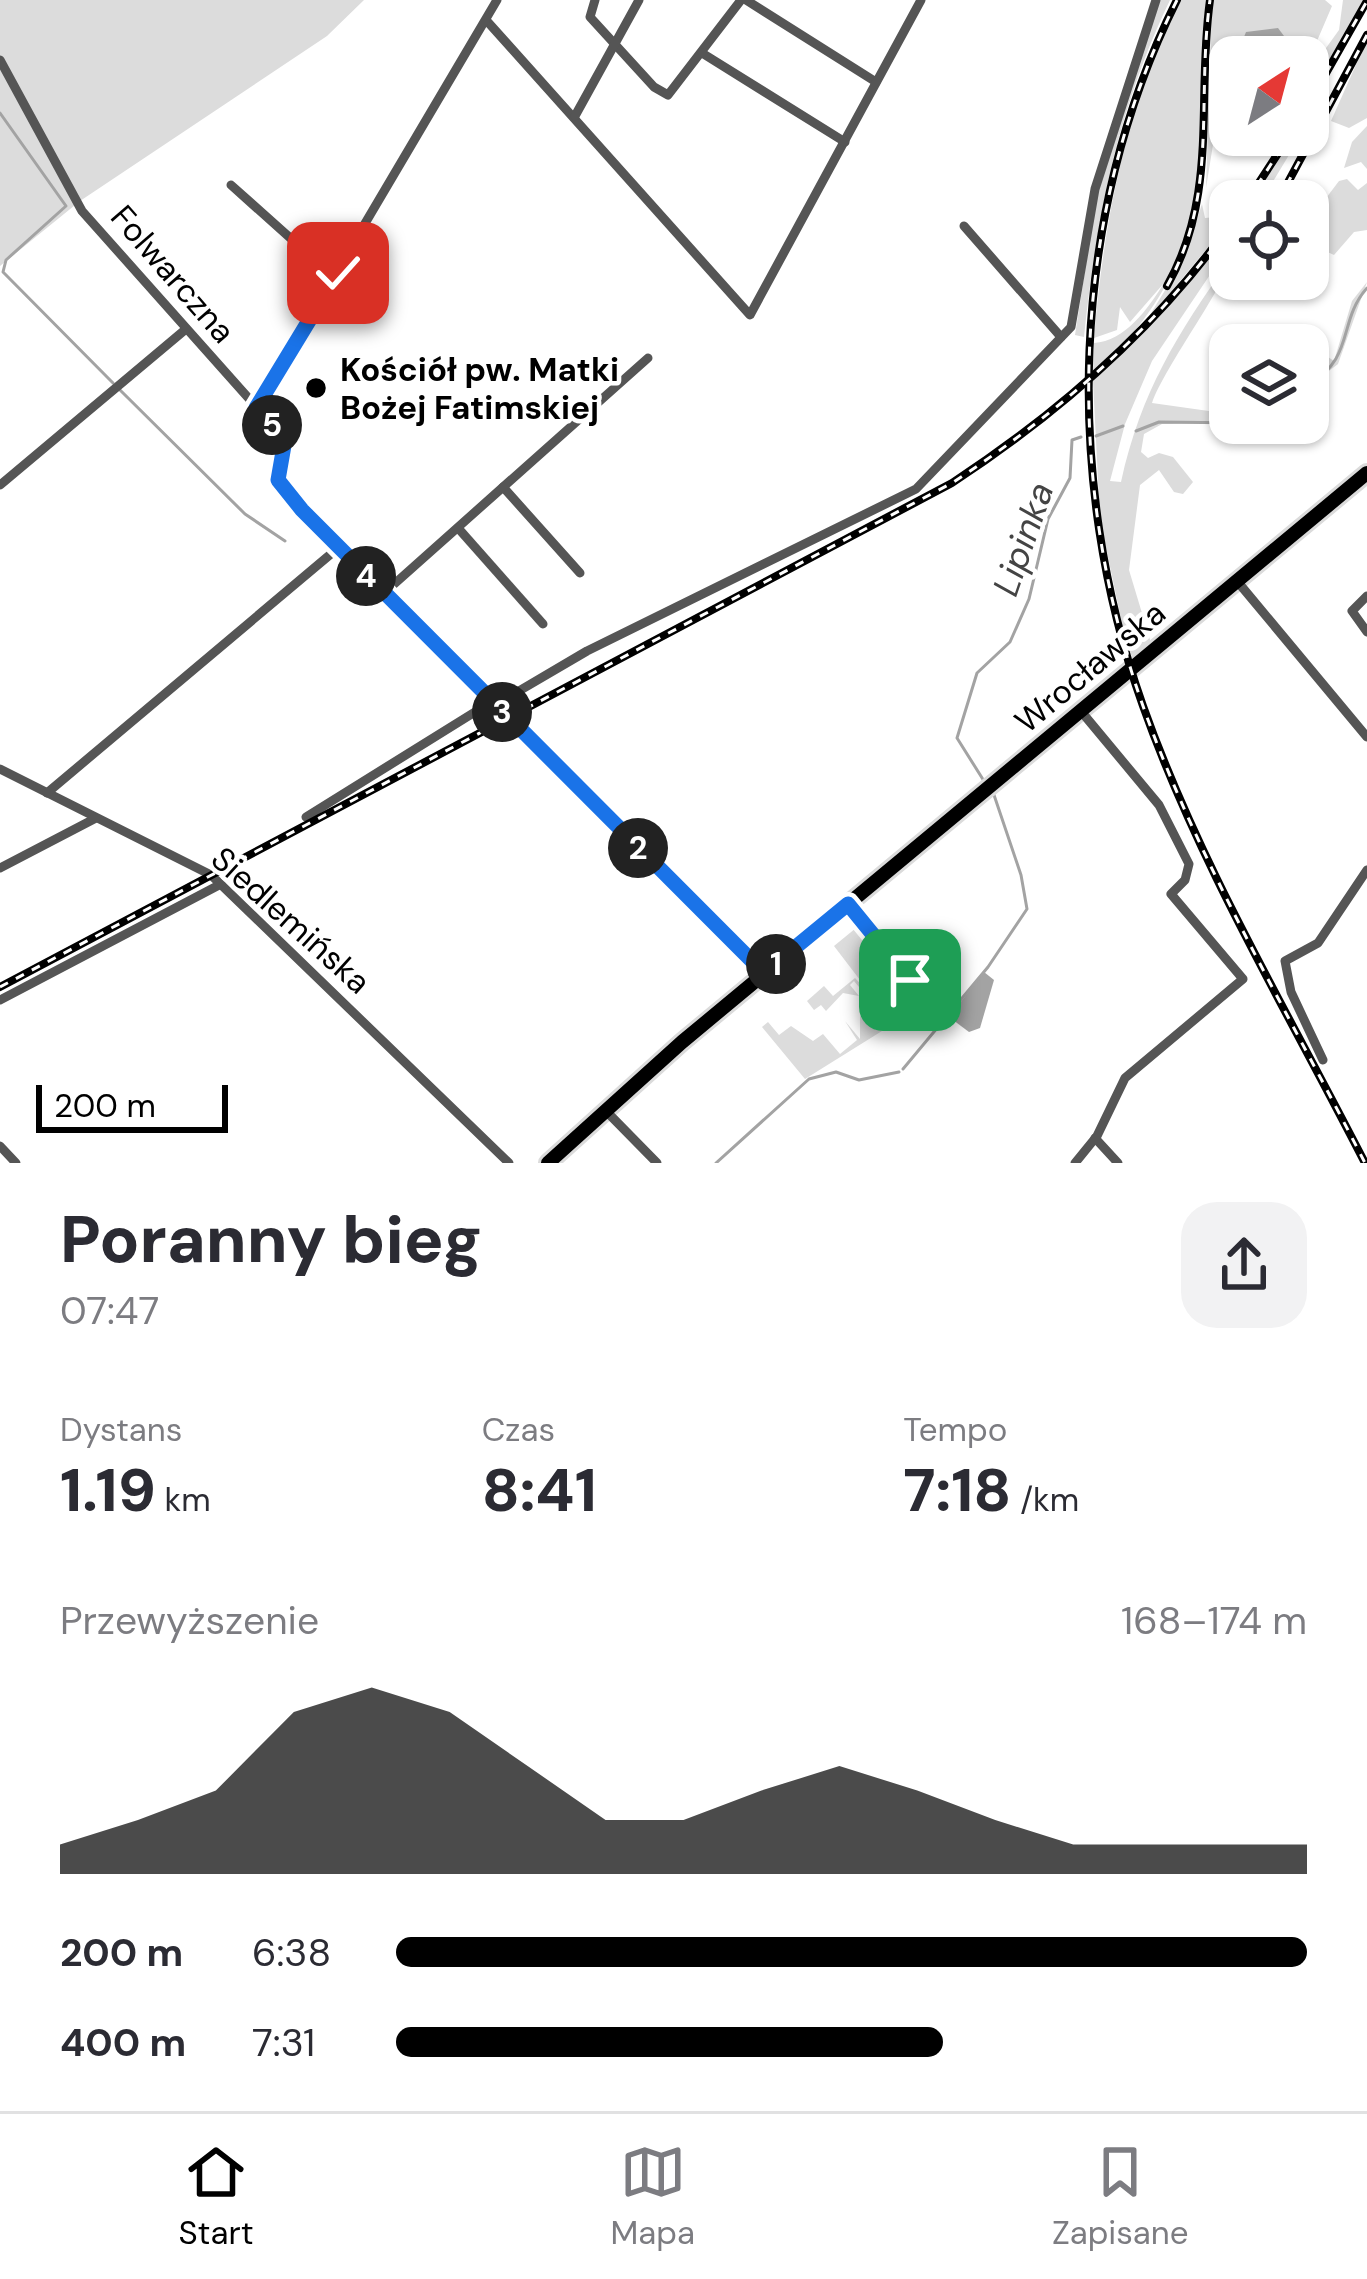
<!DOCTYPE html>
<html lang="pl">
<head>
<meta charset="utf-8">
<style>
	body { margin:0; font-family:"DM Sans",sans-serif; background:#f2f2f3; color:#2b2b33; height:100vh; display:flex; flex-direction:column; font-size:45px; white-space:nowrap }
	* { box-sizing:border-box; margin:0 }
	p { font-size:39px; color:#7c7c81 }
	.icon { flex:none; width:66px; height:66px; fill:none; stroke:currentColor; stroke-width:2; stroke-linecap:round; stroke-linejoin:round }
	.map { position:relative; height:1163px; overflow:hidden }
	.drawer { display:flex; flex-direction:column; background:#fff; flex:1 }
	.drawer>* { flex:none }
	.needle { width:78px; rotate:36deg }
	.controls { position:absolute; left:1209px; top:36px; display:grid; gap:24px }
	.controls a { display:grid; place-items:center; width:120px; height:120px; border-radius:24px; background:#fff; box-shadow:0 3px 9px #0004; font-size:60px }
	.scale { position:absolute; left:36px; bottom:30px; width:192px; box-sizing:border-box; padding-left:12px; border:6px solid #000; border-top:0; font-size:33px; line-height:42px; white-space:nowrap; color:#000; -webkit-text-stroke:9px #fff; paint-order:stroke }
	.pin { position:absolute; display:grid; place-items:center; width:102px; height:102px; color:#fff; margin:-51px; border-radius:24px; box-shadow:0 6px 18px #0006 }
	.km { position:absolute; width:60px; height:60px; margin:-30px; border-radius:50%; background:#222; color:#fff; font-size:33px; line-height:60px; text-align:center }
	.round { display:grid; place-items:center; flex:none; width:126px; height:126px; border-radius:36px; background:#f2f2f3 }
	.overview { display:flex; align-items:center; justify-content:space-between; height:204px; padding:0 60px }
	h1 { font-size:66px; font-weight:800; line-height:90px }
	.figures { display:grid; grid-template-columns:repeat(3,1fr); gap:18px; height:204px; padding:12px 60px }
	.figures div { display:grid; align-content:center }
	.figures b { font-size:60px; font-weight:800 }
	.figures small { font-size:33px; font-weight:400 }
	.figures p { font-size:33px }
	.chart { height:336px; padding:24px 60px }
	.chart p { display:flex; justify-content:space-between }
	.chart svg { width:100%; height:216px; margin-top:12px; fill:#000; opacity:.7 }
	ul { padding:0 60px; list-style:none; font-size:39px }
	li { display:grid; grid-template-columns:192px 144px 1fr; align-items:center; height:90px }
	li i { height:30px; border-radius:15px; background:#000 }
	.tabs { display:flex; justify-content:space-around; align-items:center; height:168px; border-top:3px solid #e1e1e2; background:#fff; font-size:33px; color:#7c7c81 }
	.tabs a { display:grid; justify-items:center; gap:6px }
	.tabs .current { color:#000 }
	.map>svg:first-child { display:block }
	.green { fill:#dcdcdc }
	.water { fill:#a3a3a3 }
	.lines { fill:none; stroke-linecap:round; stroke-linejoin:round }
	.stream { stroke:#a3a3a3; stroke-width:3 }
	.major-casing { stroke:#dbdbdb; stroke-width:20 }
	.minor { stroke:#555; stroke-width:9 }
	.major { stroke:#000; stroke-width:14 }
	.rail-casing { stroke:#000; stroke-width:8 }
	.rail { stroke:#fff; stroke-width:3; stroke-dasharray:9; stroke-linecap:butt }
	.route-casing { stroke:#fff; stroke-width:24 }
	.route { stroke:#1a73e8; stroke-width:15 }
	.poi-dot { fill:#000; stroke:#fff; stroke-width:4.5 }
	.labels { text-anchor:middle; dominant-baseline:central; stroke-width:9; stroke-linejoin:round; paint-order:stroke }
	.street-label { font-size:33px; fill:#000; stroke:#fff }
	.poi-label { font-size:33px; font-weight:bold; fill:#000; stroke:#fff; text-anchor:start }
	.water-label { font-size:36px; font-style:italic; fill:#444; stroke:#fff }
</style>
</head>
<body>
<div class="map">
<svg width="1367" height="1163" viewBox="0 0 1367 1163">
	<rect width="100%" height="100%" fill="#fff"/>
	<g class="green">
		<path d="M0 0H364L327 36 80 201 0 266Z"/>
		<path d="M1160 0H1170C1118 108 1096 219 1084 337L1075 335 1099 181Z"/>
		<path d="M1180 0H1208C1200 52 1206 105 1204 157 1200 241 1155 320 1093 375L1094 343C1125 341 1148 309 1164 283L1130 322 1120 307 1117 330 1094 338C1104 220 1126 106 1180 0Z"/>
		<path d="M1212 0H1325L1332 6 1308 62V57H1284L1287 47 1274 30 1245 39 1236 57H1230V135H1245L1238 143 1216 126 1206 188Z"/>
		<path d="M1343 0H1366L1308 100V73L1339 30Z"/>
		<path d="M1367 40V118L1349 128 1331 121Z"/>
		<path d="M1367 126V169L1361 162 1344 168 1352 142Z"/>
		<path d="M1293 135H1301L1263 198 1250 201Z"/>
		<path d="M1347 179 1358 190 1367 183V230L1354 232 1334 255 1308 243V222L1339 181Z"/>
		<path d="M1217 195 1230 202V221L1145 323 1183 261 1202 204 1205 218 1216 217 1212 207Z"/>
		<path d="M1230 230V245L1152 361 1125 424 1110 481 1121 482C1141 391 1177 335 1230 259 1230 279 1165 366 1152 403L1230 414V423H1255L1162 424 1144 434 1141 452 1148 458 1159 453 1173 457 1193 482 1183 494 1174 492 1159 470 1140 485 1129 570 1151 643 1129 657 1100 519 1093 381 1169 304Z"/>
		<path d="M1367 282 1338 364 1308 387V345H1298V337L1334 361 1352 301Z"/>
		<path d="M856 928 906 988 881 1009 890 1026 805 1079 762 1027 768 1022 779 1035 791 1026 813 1041 823 1034 840 1054 857 1040 845 1021 860 1039V1016L876 1030 888 1022 854 981 850 985 859 996 843 993 826 1011 821 1005 814 1010 807 1001 824 986 833 996 855 978 873 997 834 946Z"/>
	</g>
	<g class="water">
		<path d="M1278 28 1290 44 1284 57H1236L1246 32Z"/>
		<path d="M984 972 994 980 980 1028 969 1032 949 1017Z"/>
	</g>
	<g class="lines">
		<g class="stream">
			<path d="M0 113 66 206 6 260 3 272 113 383"/>
			<path d="M1308 385C1356 357 1337 322 1367 288"/>
			<path d="M120 390 245 514 285 541"/>
			<path d="M1136 431 1159 422 1246 423"/>
			<path d="M1096 436 1123 426"/>
			<path d="M984 781 957 738 977 673 1010 642 1029 599 1048 519 1070 478 1072 440 1081 437"/>
			<path d="M903 1069 988 967 1027 909 1021 875 993 792"/>
			<path d="M716 1163 809 1079 836 1072 859 1080 899 1072"/>
		</g>
		<defs>
			<path id="major" d="M548 1163 682 1042 1367 473"/>
		</defs>
		<use href="#major" class="major-casing"/>
		<g class="minor">
			<path d="M595 0 590 17 654 87 668 95 741 0"/>
			<path d="M746 0 876 82"/>
			<path d="M486 20 750 315 921 0"/>
			<path d="M702 53 845 142"/>
			<path d="M0 60 82 211 285 439 278 480 301 510 764 973"/>
			<path d="M575 116 639 0"/>
			<path d="M231 185 335 278"/>
			<path d="M964 226 1061 337"/>
			<path d="M256 408 497 0"/>
			<path d="M0 485 186 329"/>
			<path d="M503 487 580 573"/>
			<path d="M458 528 543 624"/>
			<path d="M1237 581 1367 737"/>
			<path d="M383 594 648 358"/>
			<path d="M1367 596 1352 611 1367 632"/>
			<path d="M495 705 587 651 916 489 1071 327 1095 189 1156 0"/>
			<path d="M0 769 211 875 509 1163"/>
			<path d="M47 793 338 548"/>
			<path d="M306 817 491 702"/>
			<path d="M0 868 96 818"/>
			<path d="M848 904 911 982V993"/>
			<path d="M0 1000 221 884"/>
			<path d="M1323 1060 1291 992 1285 961 1318 943 1367 870"/>
			<path d="M605 1110 657 1163"/>
			<path d="M1095 1138 1118 1163"/>
			<path d="M0 1146 16 1163"/>
			<path d="M1075 1163 1097 1136 1125 1078 1243 979 1171 894 1185 880 1189 864 1159 805 1080 710"/>
		</g>
		<use href="#major" class="major"/>
		<defs>
			<g id="rail">
				<path d="M1177 0C1069 216 1063 481 1143 706 1199 864 1289 1014 1365 1163"/>
				<path d="M1308 105 1367 1"/>
				<path d="M1247 201 1290 135"/>
				<path d="M1278 201 1367 35"/>
				<path d="M1167 286C1219 194 1196 100 1210 0"/>
				<path d="M0 987 952 483C1059 413 1155 329 1230 225"/>
			</g>
		</defs>
		<use href="#rail" class="rail-casing"/>
		<use href="#rail" class="rail"/>
	</g>
	<g class="lines">
		<defs>
			<path id="route" d="M338 273 256 408 285 440 278 480 302 510 764 973 848 904 910 980"/>
		</defs>
		<use href="#route" class="route-casing"/>
		<use href="#route" class="route"/>
	</g>
	<circle class="poi-dot" cx="316" cy="388" r="12"/>
	<g class="labels">
		<g class="street-label">
			<text transform="translate(173 274) rotate(49)">Folwarczna</text>
			<text transform="translate(1090 667) rotate(-40)">Wrocławska</text>
			<text transform="translate(291 920) rotate(42)">Siedlemińska</text>
		</g>
		<g class="poi-label">
			<text x="340" y="369">Kościół pw. Matki<tspan x="340" dy="38">Bożej Fatimskiej</tspan></text>
		</g>
		<g class="water-label">
			<text transform="translate(1023 539) rotate(-71)">Lipinka</text>
		</g>
	</g>
</svg>
<div class="controls">
<a><svg class="needle" viewBox="-14 -14 28 28"><path d="M0-13l5 13h-10z" fill="#e53935"/><path d="M0 13l5-13h-10z" fill="#7c7c81"/></svg></a>
<a><svg class="icon" aria-label="locate" viewBox="0 0 24 24"><circle cx="12" cy="12" r="6"/><path d="M12 2v4M12 18v4M2 12h4M18 12h4"/></svg></a>
<a><svg class="icon" aria-label="layers" viewBox="0 0 24 24"><path d="M12 4l9 5-9 5-9-5zM3 14l9 5 9-5"/></svg></a>
</div>
<div class="scale">200 m</div>
<div class="pin" style="left:910px;top:980px;background:#1e9e55"><svg class="icon" aria-label="arrive" viewBox="0 0 24 24"><path d="M6 21V4h12l-3 4 3 4H6"/></svg></div>
<div class="pin" style="left:338px;top:273px;background:#d93025"><svg class="icon" aria-label="check" viewBox="0 0 24 24"><path d="M5 12l5 5 9-10"/></svg></div>
<b class="km" style="left:776px;top:964px">1</b>
<b class="km" style="left:638px;top:848px">2</b>
<b class="km" style="left:502px;top:712px">3</b>
<b class="km" style="left:366px;top:576px">4</b>
<b class="km" style="left:272px;top:425px">5</b>
</div>
<section class="drawer">
<div class="overview"><div><h1>Poranny bieg</h1><p>07:47</p></div><a class="round"><svg class="icon" aria-label="share" viewBox="0 0 24 24"><path d="M12 15V3M7 8l5-5 5 5M5 13v7h14v-7"/></svg></a></div>
<div class="figures">
<div><p>Dystans</p><b>1.19<small> km</small></b></div>
<div><p>Czas</p><b>8:41</b></div>
<div><p>Tempo</p><b>7:18<small> /km</small></b></div>
</div>
<div class="chart"><p><span>Przewyższenie</span>168–174 m</p>
<svg viewBox="0 0 160 44" preserveAspectRatio="none"><path d="M0 44V38L10 33L20 27L30 11L40 6L50 11L60 22L70 33L80 33L90 27L100 22L110 27L120 33L130 38L140 38L150 38L160 38V44z"/></svg>
</div>
<ul>
<li><b>200 m</b>6:38<i style="width:100%"></i></li>
<li><b>400 m</b>7:31<i style="width:60%"></i></li>
</ul>
</section>
<nav class="tabs">
<a class="current"><svg class="icon" aria-label="home" viewBox="0 0 24 24"><path d="M3 11l9-7 9 7M6 9v11h12V9"/></svg>Start</a>
<a><svg class="icon" aria-label="map" viewBox="0 0 24 24"><path d="M3 6l6-2 6 2 6-2v14l-6 2-6-2-6 2zM9 4v14M15 6v14"/></svg>Mapa</a>
<a><svg class="icon" aria-label="saved" viewBox="0 0 24 24"><path d="M7 4h10v16l-5-4-5 4z"/></svg>Zapisane</a>
</nav>
</body>
</html>
